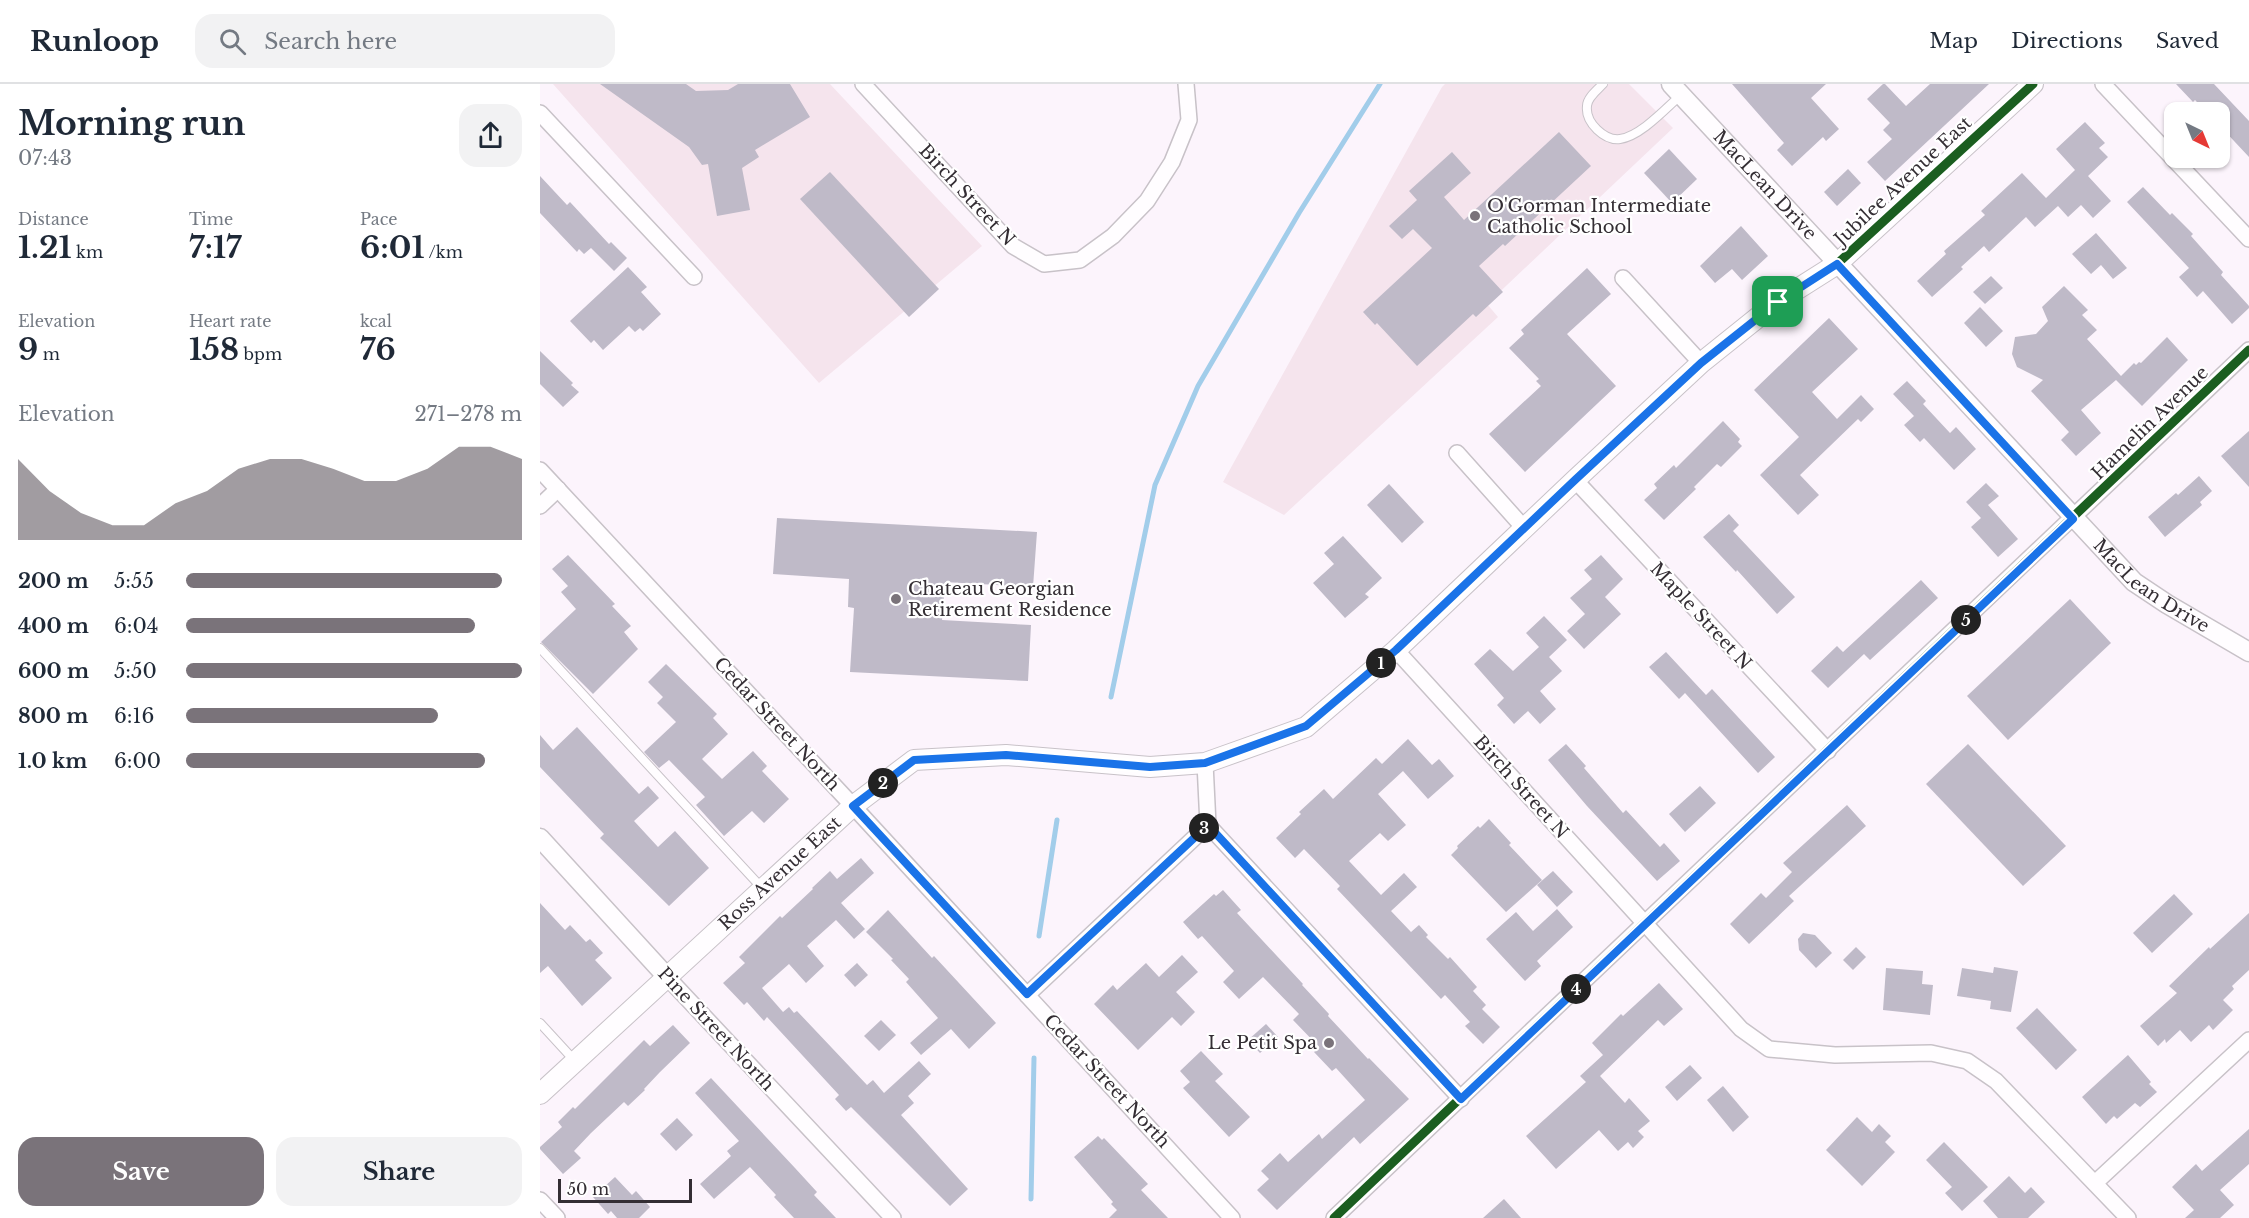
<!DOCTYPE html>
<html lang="en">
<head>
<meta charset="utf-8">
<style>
	body { margin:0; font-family:"Libre Baskerville",serif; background:#f2f2f3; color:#1f2937; height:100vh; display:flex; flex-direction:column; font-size:22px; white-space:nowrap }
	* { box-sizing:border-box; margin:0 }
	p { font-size:20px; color:#747a83 }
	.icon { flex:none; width:33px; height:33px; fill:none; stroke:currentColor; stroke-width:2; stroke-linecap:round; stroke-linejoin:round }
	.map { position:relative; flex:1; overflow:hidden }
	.details { display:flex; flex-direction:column; background:#fff; width:540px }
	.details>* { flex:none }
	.needle { width:39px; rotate:137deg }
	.buttons { position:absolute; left:1624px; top:18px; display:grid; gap:12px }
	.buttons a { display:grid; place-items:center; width:66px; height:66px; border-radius:12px; background:#fff; box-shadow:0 2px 4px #0004; font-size:30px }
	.scale { position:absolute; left:18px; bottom:15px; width:134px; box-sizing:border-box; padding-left:6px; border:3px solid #342e34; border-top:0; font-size:16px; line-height:21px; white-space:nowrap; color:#342e34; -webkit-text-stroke:4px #fff; paint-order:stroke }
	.pin { position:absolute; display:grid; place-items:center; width:51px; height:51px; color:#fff; margin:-26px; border-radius:12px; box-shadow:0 3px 9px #0006 }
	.km { position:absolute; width:30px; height:30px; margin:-15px; border-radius:50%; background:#222; color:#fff; font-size:16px; line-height:30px; text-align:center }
	.round { display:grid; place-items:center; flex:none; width:63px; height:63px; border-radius:18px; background:#f2f2f3 }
	.overview { display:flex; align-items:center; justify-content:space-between; height:102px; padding:0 18px }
	h1 { font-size:33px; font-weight:700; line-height:45px }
	.stats { display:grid; grid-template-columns:repeat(3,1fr); gap:9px; height:102px; padding:6px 18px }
	.stats div { display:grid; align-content:center }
	.stats b { font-size:30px; font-weight:700 }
	.stats small { font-size:16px; font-weight:400 }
	.stats p { font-size:16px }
	.chart { height:168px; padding:12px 18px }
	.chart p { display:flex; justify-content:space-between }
	.chart svg { width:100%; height:108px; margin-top:6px; fill:#7a737a; opacity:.7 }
	.cta { display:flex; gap:12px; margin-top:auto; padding:12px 18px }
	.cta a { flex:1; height:69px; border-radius:18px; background:#7a737a; color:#fff; font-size:24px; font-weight:700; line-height:69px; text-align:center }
	.cta a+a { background:#f2f2f3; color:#1f2937 }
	ul { padding:0 18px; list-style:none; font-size:20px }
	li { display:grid; grid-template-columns:96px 72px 1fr; align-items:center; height:45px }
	li i { height:15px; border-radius:8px; background:#7a737a }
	header { display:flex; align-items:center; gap:36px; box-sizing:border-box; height:84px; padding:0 30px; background:#fff; border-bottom:2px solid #e0e1e3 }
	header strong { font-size:28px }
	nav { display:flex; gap:33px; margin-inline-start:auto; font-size:21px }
	.search { width:420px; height:54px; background:#f2f2f3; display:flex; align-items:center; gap:15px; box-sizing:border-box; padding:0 21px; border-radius:18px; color:#747a83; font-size:22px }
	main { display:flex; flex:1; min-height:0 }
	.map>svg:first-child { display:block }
	.education { fill:#f5e4ed }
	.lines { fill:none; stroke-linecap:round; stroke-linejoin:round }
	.stream { stroke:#a2cdea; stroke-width:5 }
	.building { fill:#bfbac8 }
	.service-casing { stroke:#c8c2c8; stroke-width:10 }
	.minor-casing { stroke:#c8c2c8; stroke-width:18 }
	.tertiary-casing { stroke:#c8c2c8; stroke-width:21 }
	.secondary-casing { stroke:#c8c2c8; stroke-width:22 }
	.service { stroke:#fffdff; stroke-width:8 }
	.minor { stroke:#fffdff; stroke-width:15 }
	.tertiary { stroke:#fffdff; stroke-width:18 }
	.secondary { stroke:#fffdff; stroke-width:20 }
	.cycleway-casing { stroke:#fff; stroke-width:13 }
	.cycleway { stroke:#1b5e20; stroke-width:9 }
	.route-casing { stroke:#fff; stroke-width:12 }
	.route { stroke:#1a73e8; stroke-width:8 }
	.poi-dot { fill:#7a737a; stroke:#fff; stroke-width:2 }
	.labels { text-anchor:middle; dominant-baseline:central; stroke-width:4.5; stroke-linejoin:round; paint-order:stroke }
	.street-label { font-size:18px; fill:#342e34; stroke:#fff }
	.poi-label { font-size:18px; fill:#342e34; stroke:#fff; text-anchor:start }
</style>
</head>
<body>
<header>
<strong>Runloop</strong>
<div class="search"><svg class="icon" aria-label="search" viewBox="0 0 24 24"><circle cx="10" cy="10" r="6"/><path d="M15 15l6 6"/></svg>Search here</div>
<nav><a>Map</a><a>Directions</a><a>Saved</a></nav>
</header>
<main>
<section class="details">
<div class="overview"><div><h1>Morning run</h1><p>07:43</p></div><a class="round"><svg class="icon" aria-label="share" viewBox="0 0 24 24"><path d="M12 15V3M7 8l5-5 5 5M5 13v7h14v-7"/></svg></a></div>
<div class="stats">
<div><p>Distance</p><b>1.21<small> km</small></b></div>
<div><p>Time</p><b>7:17</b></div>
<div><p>Pace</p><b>6:01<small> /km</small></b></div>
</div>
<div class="stats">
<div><p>Elevation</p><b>9<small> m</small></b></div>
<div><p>Heart rate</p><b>158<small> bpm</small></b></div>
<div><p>kcal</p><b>76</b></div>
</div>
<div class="chart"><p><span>Elevation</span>271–278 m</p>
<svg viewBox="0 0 160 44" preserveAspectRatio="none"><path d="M0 44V11L10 24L20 33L30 38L40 38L50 29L60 24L70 15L80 11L90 11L100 15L110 20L120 20L130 15L140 6L150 6L160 11V44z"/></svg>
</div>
<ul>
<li><b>200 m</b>5:55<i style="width:94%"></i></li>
<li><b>400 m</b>6:04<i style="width:86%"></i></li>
<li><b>600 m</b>5:50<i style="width:100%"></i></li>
<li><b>800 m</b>6:16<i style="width:75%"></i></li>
<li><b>1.0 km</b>6:00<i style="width:89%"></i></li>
</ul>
<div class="cta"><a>Save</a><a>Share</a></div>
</section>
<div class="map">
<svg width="1709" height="1134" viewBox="0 0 1709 1134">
	<rect width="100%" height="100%" fill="#fcf4fc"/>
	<g class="education">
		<path d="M13 0H290L442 162 279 299Z"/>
		<path d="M905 0H1089L1133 44 947 220 958 233 744 431 683 398 902 3Z"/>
	</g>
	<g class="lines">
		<g class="stream">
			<path d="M571 613 615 401 658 302 759 129 840 0"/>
			<path d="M499 852 517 736"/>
			<path d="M491 1115 494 974"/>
		</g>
	</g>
	<g class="building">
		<path d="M60 0H146L156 7 188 6 198 0H250L270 33 215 66 219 73 202 84 210 126 177 132 168 80 162 81 149 63Z"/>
		<path d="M1192 0H1286L1271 14 1299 45 1286 57 1283 53 1252 82 1237 66 1244 59Z"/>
		<path d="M1343 0H1345L1366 22 1390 0H1449L1345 97 1327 78 1352 55 1343 46 1350 39 1327 15Z"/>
		<path d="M1636 0H1674L1709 37V73L1680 42V28H1667L1655 16 1653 18Z"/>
		<path d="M1545 38 1565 59 1559 64 1568 73 1548 92 1571 117 1553 134 1541 121 1528 133 1518 122 1495 143 1486 133 1449 168 1444 162 1421 183 1423 185 1392 213 1377 197 1406 170 1404 167 1445 131 1441 127 1482 89 1506 114 1535 86 1516 65Z"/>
		<path d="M1019 48 1051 82 965 162 963 160 939 182 963 208 936 233 933 230 877 282 837 239 835 241 823 228 892 164 873 145 862 155 849 142 877 116 869 107 912 68 931 89 904 113 924 136Z"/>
		<path d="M1129 65 1157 95 1132 119 1104 89Z"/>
		<path d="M1308 85 1321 99 1297 122 1284 108Z"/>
		<path d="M290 88 399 205 369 233 260 115Z"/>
		<path d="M0 92 27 121 30 118 69 160 71 158 87 174 74 187 51 164 44 170 39 165 37 168 0 129Z"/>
		<path d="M1603 103 1630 131 1632 129 1653 150 1651 152 1683 188 1681 191 1709 222V224L1692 240 1663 207 1657 213 1639 193 1649 184 1587 118Z"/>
		<path d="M1201 142 1228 172 1202 196 1192 185 1175 199 1160 182Z"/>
		<path d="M1556 149 1587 184 1573 195 1561 181 1551 190 1532 170Z"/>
		<path d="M88 183 107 203 101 208 121 230 103 247 100 244 95 248 89 242 63 266 54 256 51 259 30 237Z"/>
		<path d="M1047 184 1071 210 1027 250 1076 302 985 388 949 350 1001 302 996 297 999 295 969 264 984 250 981 246Z"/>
		<path d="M1451 192 1463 204 1445 220 1433 208Z"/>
		<path d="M1524 202 1548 226 1542 231 1557 246 1547 255 1581 292 1594 279 1596 281 1599 278 1601 279 1627 253 1648 276 1602 322 1576 296 1541 326 1561 349 1536 372 1521 356 1529 348 1491 307 1503 296 1477 283 1472 270 1475 253 1496 250 1508 237 1502 223Z"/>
		<path d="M1440 223 1463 247 1446 263 1424 239Z"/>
		<path d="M1289 234 1318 265 1272 308 1297 335 1321 311 1334 325 1321 338 1318 335 1260 391 1279 411 1258 431 1220 391 1259 353 1214 306Z"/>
		<path d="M0 267 33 299 31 301 39 308 23 323 0 300Z"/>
		<path d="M1367 297 1386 317 1383 320 1410 349 1416 343 1436 365 1414 386 1384 354 1380 358 1364 341 1374 332 1353 310Z"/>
		<path d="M1183 337 1200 355 1198 358 1202 362 1181 383 1177 380 1154 403 1156 405 1124 436 1104 416 1117 404 1114 400 1134 381 1136 384Z"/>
		<path d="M1709 347V403L1681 372Z"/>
		<path d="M1659 392 1672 407 1660 418 1662 421 1625 453 1608 433 1636 409 1638 411Z"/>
		<path d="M1446 399 1459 412 1448 421 1478 455 1458 473 1431 443 1441 434 1426 418Z"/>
		<path d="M849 400 884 438 862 459 827 421Z"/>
		<path d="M1189 430 1199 441 1193 447 1255 513 1237 530 1197 486 1196 488 1163 453Z"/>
		<path d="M237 434 497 448 493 503 405 498 402 536 491 541 488 597 310 588 314 524 308 523 309 495 233 490Z"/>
		<path d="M803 452 842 494 825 510 829 513 805 534 773 499 794 480 784 469Z"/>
		<path d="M28 471 75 520 72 522 91 542 84 548 98 565 53 610 1 558 36 525 21 508 28 502 12 485Z"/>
		<path d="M1061 471 1083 495 1065 513 1081 530 1044 565 1027 547 1045 530 1030 514 1052 495 1044 486Z"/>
		<path d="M1381 496 1398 514 1330 576 1324 570 1288 604 1271 587 1297 562 1303 568Z"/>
		<path d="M1530 515 1571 559 1468 656 1427 612Z"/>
		<path d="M1004 532 1027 556 1009 573 1022 587 1000 607 1016 625 1000 640 988 627 974 640 957 621 964 614 934 580 950 565 973 587 999 563 986 549Z"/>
		<path d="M1126 568 1166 611 1172 605 1235 673 1218 689 1145 609 1139 615 1109 583Z"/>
		<path d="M126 580 177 630 173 634 188 650 162 675 182 695 213 667 227 682 222 687 249 715 224 739 212 727 184 752 156 721 165 713 129 676 119 684 104 668 136 638 117 619 123 613 108 598Z"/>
		<path d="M37 643 99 710 108 702 119 714 94 737 118 763 135 747 169 784 129 822 60 754 64 750 0 683V651L13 666Z"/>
		<path d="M868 655 892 681 899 675 914 692 888 715 863 687 838 710 866 741 848 757 840 749 809 777 841 811 864 789 877 803 851 827 871 848 879 841 888 851 886 853 908 875 910 873 937 903 933 907 946 921 942 925 960 943 943 960 925 942 930 938 905 911 901 915 797 805 800 802 764 765 755 774 736 754 761 730 759 728 784 705 793 715 836 674 842 680Z"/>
		<path d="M1026 660 1046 682 1044 684 1083 729 1086 726 1120 763 1124 759 1140 777 1117 797 1047 722 1008 676Z"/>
		<path d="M1428 660 1526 762 1483 802 1386 700Z"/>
		<path d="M1160 702 1176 719 1145 748 1129 730Z"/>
		<path d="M1307 721 1326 742 1249 812 1254 817 1209 860 1190 840 1221 809 1226 814 1252 788 1243 779Z"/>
		<path d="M949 735 971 759 969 761 1002 796 966 828 911 771 918 764 917 762 938 742 940 744Z"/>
		<path d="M321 774 334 789 301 819 325 845 314 855 296 836 267 862 284 882 266 899 249 880 222 904 243 928 249 923 254 929 257 927 327 1001 333 996 344 1009 379 977 391 990 368 1012 374 1019 361 1031 428 1105 410 1122 311 1023 306 1027 295 1015 299 1011 227 933 224 937 207 918 204 921 183 899 205 879 199 873 240 832 242 834 273 805 272 804 290 787 297 795Z"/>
		<path d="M1013 787 1033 808 1017 823 997 801Z"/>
		<path d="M683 806 701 826 697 829 763 900 762 901 789 930 788 932 828 975 829 974 869 1015 820 1060 814 1053 737 1126 717 1106 729 1095 721 1087 740 1069 748 1078 779 1050 782 1055 825 1016 796 984 792 987 774 968 779 963 753 936 759 930 723 893 699 915 683 898 694 887 662 852 658 855 643 838 674 810 676 812Z"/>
		<path d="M1634 810 1653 830 1612 869 1593 849Z"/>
		<path d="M0 819 25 846 30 841 46 858 50 855 63 869 55 876 72 894 42 922 8 882 0 889Z"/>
		<path d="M1017 825 1033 843 997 877 1001 882 985 897 946 855 976 828 993 847Z"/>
		<path d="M348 826 392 874 394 872 456 939 429 965 411 945 381 971 370 959 398 934 366 898 369 895 351 876 353 875 326 848Z"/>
		<path d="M1709 829V886L1692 902 1694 905 1683 916 1693 926 1673 946 1669 941 1651 958 1640 946 1626 959 1625 955 1618 962 1600 942 1637 909 1629 902 1669 863 1670 865Z"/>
		<path d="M1263 849 1275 851 1292 869 1276 884 1259 866 1258 855Z"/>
		<path d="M1316 863 1326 873 1313 886 1303 876Z"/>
		<path d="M642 871 658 888 636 908 655 928 641 942 632 933 598 966 554 920 573 901 577 906 606 879 619 893Z"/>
		<path d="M317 879 328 891 315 903 304 891Z"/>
		<path d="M1454 883 1478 887 1471 928 1450 925 1451 917 1417 912 1422 884 1453 889Z"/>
		<path d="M1346 884 1383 887 1382 900 1393 901 1390 931 1343 926Z"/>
		<path d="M1119 899 1143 925 1124 942 1118 936 1060 992 1085 1019 1089 1014 1110 1037 1098 1047 1104 1053 1093 1064 1088 1058 1078 1067 1059 1046 1016 1085 986 1052 1046 998 1040 992 1063 971 1052 959 1081 930 1083 932Z"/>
		<path d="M1497 924 1537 966 1516 986 1476 944Z"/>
		<path d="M341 936 356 951 339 967 324 952Z"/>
		<path d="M726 940 738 953 720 969 708 956Z"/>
		<path d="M133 941 150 959 120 988 104 1005 105 1006 88 1022 84 1018 51 1049 34 1067 41 1074 23 1090 0 1065V1063L22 1043 18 1038 33 1023 35 1025 104 956 110 962Z"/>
		<path d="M661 967 683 990 675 997 710 1033 689 1053 643 1004 650 998 640 987Z"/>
		<path d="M1588 971 1611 998 1609 1000 1617 1008 1600 1023 1595 1019 1577 1035 1574 1032 1566 1040 1542 1013Z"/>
		<path d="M1150 981 1162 994 1137 1017 1125 1003Z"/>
		<path d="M171 994 255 1084 277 1108 274 1111 296 1134H254L234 1113 236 1111 210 1083 174 1115 160 1100 191 1072 187 1067 199 1057 155 1009Z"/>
		<path d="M1183 1002 1209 1033 1193 1048 1167 1016Z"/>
		<path d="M1317 1033 1332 1048 1339 1040 1351 1052 1345 1058 1355 1068 1322 1102 1286 1066Z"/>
		<path d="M137 1034 153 1051 136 1067 120 1050Z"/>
		<path d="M1709 1045V1080L1680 1106 1694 1121 1680 1134H1645L1654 1126 1632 1103 1656 1080 1662 1087Z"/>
		<path d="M558 1052 562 1056 564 1054 608 1100 601 1106 628 1134H569L577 1126 571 1120 573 1118 534 1073Z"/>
		<path d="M1404 1058 1448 1103 1422 1127 1405 1109 1412 1103 1386 1076Z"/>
		<path d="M1469 1092 1485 1109 1491 1103 1505 1118 1488 1134H1458L1443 1117Z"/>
		<path d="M75 1093 92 1111 96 1107 110 1123 99 1134H77L71 1127 68 1130 53 1113Z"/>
		<path d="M964 1115 981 1134H943Z"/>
	</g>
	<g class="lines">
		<defs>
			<g id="service">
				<path d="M1063 0C1057 6 1047 14 1047 22 1045 39 1065 57 1080 55 1101 52 1126 24 1141 11"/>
				<path d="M0 564 222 804"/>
				<path d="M0 939 34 976"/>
			</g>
			<g id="minor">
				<path d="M323 0 473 162 504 180 540 176 573 152 607 117 632 78 649 36 646 0"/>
				<path d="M1563 0 1709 155"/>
				<path d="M0 29 154 193"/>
				<path d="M1083 194 1161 279"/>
				<path d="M917 369 984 444"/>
				<path d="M0 386 313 722 692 1134"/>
				<path d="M1035 396 1288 667"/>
				<path d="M0 422 18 405"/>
				<path d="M856 566 1201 945 1229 965 1295 971 1391 969 1427 977 1456 997 1588 1134"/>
				<path d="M668 741 921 1015"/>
				<path d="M127 893 353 1134"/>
				<path d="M487 911 668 741 665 679"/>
				<path d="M1555 1099 1709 956"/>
				<path d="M0 1116 17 1134"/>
				<path d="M794 1134 1709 266"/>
			</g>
			<g id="tertiary">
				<path id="s1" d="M1131 0 1594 498 1627 520 1709 568"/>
				<path d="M0 754 127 893"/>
			</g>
			<g id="secondary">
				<path id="s2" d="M0 1010 313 722 374 676 466 671 610 683 665 679 766 643 856 566 1035 396 1161 279 1237 218 1297 180 1493 0"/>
			</g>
		</defs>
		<use href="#service" class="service-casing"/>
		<use href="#minor" class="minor-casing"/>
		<use href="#tertiary" class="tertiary-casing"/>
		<use href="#secondary" class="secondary-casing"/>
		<use href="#service" class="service"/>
		<use href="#minor" class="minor"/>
		<use href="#tertiary" class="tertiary"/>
		<use href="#secondary" class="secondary"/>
		<defs>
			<g id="cycleway">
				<path d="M313 722 374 676 466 671 610 683 665 679 766 643 856 566 1035 396 1161 279 1237 218 1297 180 1493 0"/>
				<path d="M794 1134 1709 266"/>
			</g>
		</defs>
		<use href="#cycleway" class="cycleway-casing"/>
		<use href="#cycleway" class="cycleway"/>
	</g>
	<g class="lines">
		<defs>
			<path id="route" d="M1297 180 1533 435 921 1015 668 741 487 910 313 722 374 676 466 671 610 683 665 679 766 642 856 566 1035 396 1161 279 1238 218Z"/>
		</defs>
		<use href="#route" class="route-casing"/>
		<use href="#route" class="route"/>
	</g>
	<g class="poi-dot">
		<circle cx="935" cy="132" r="6"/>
		<circle cx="356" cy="515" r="6"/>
		<circle cx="789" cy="959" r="6"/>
	</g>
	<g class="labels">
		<g class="street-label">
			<text transform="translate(1363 97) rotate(-43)">Jubilee Avenue East</text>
			<text stroke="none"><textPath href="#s1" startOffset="138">MacLean Drive</textPath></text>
			<text transform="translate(427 111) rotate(47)">Birch Street N</text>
			<text transform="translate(1610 339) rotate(-44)">Hamelin Avenue</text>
			<text stroke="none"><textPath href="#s1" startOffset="696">MacLean Drive</textPath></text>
			<text transform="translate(1161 532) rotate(47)">Maple Street N</text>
			<text transform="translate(237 640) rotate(47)">Cedar Street North</text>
			<text transform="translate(981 703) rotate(48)">Birch Street N</text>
			<text stroke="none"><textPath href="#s2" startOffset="326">Ross Avenue East</textPath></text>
			<text transform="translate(176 945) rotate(47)">Pine Street North</text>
			<text transform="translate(567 997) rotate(47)">Cedar Street North</text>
		</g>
		<g class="poi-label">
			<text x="947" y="122">O'Gorman Intermediate<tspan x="947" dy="21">Catholic School</tspan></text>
			<text x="368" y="505">Chateau Georgian<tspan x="368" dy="21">Retirement Residence</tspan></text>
			<text x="777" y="959" text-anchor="end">Le Petit Spa</text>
		</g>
	</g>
</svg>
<div class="buttons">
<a><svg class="needle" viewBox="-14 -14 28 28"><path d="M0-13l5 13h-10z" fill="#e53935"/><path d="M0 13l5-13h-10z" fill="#747a83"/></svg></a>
</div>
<div class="scale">50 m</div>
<div class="pin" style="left:1238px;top:218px;background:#1e9e55"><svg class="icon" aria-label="arrive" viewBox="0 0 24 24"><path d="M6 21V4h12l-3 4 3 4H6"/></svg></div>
<b class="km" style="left:841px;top:579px">1</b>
<b class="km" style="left:343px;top:699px">2</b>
<b class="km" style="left:664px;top:744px">3</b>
<b class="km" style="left:1036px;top:905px">4</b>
<b class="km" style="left:1426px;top:536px">5</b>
</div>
</main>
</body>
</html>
